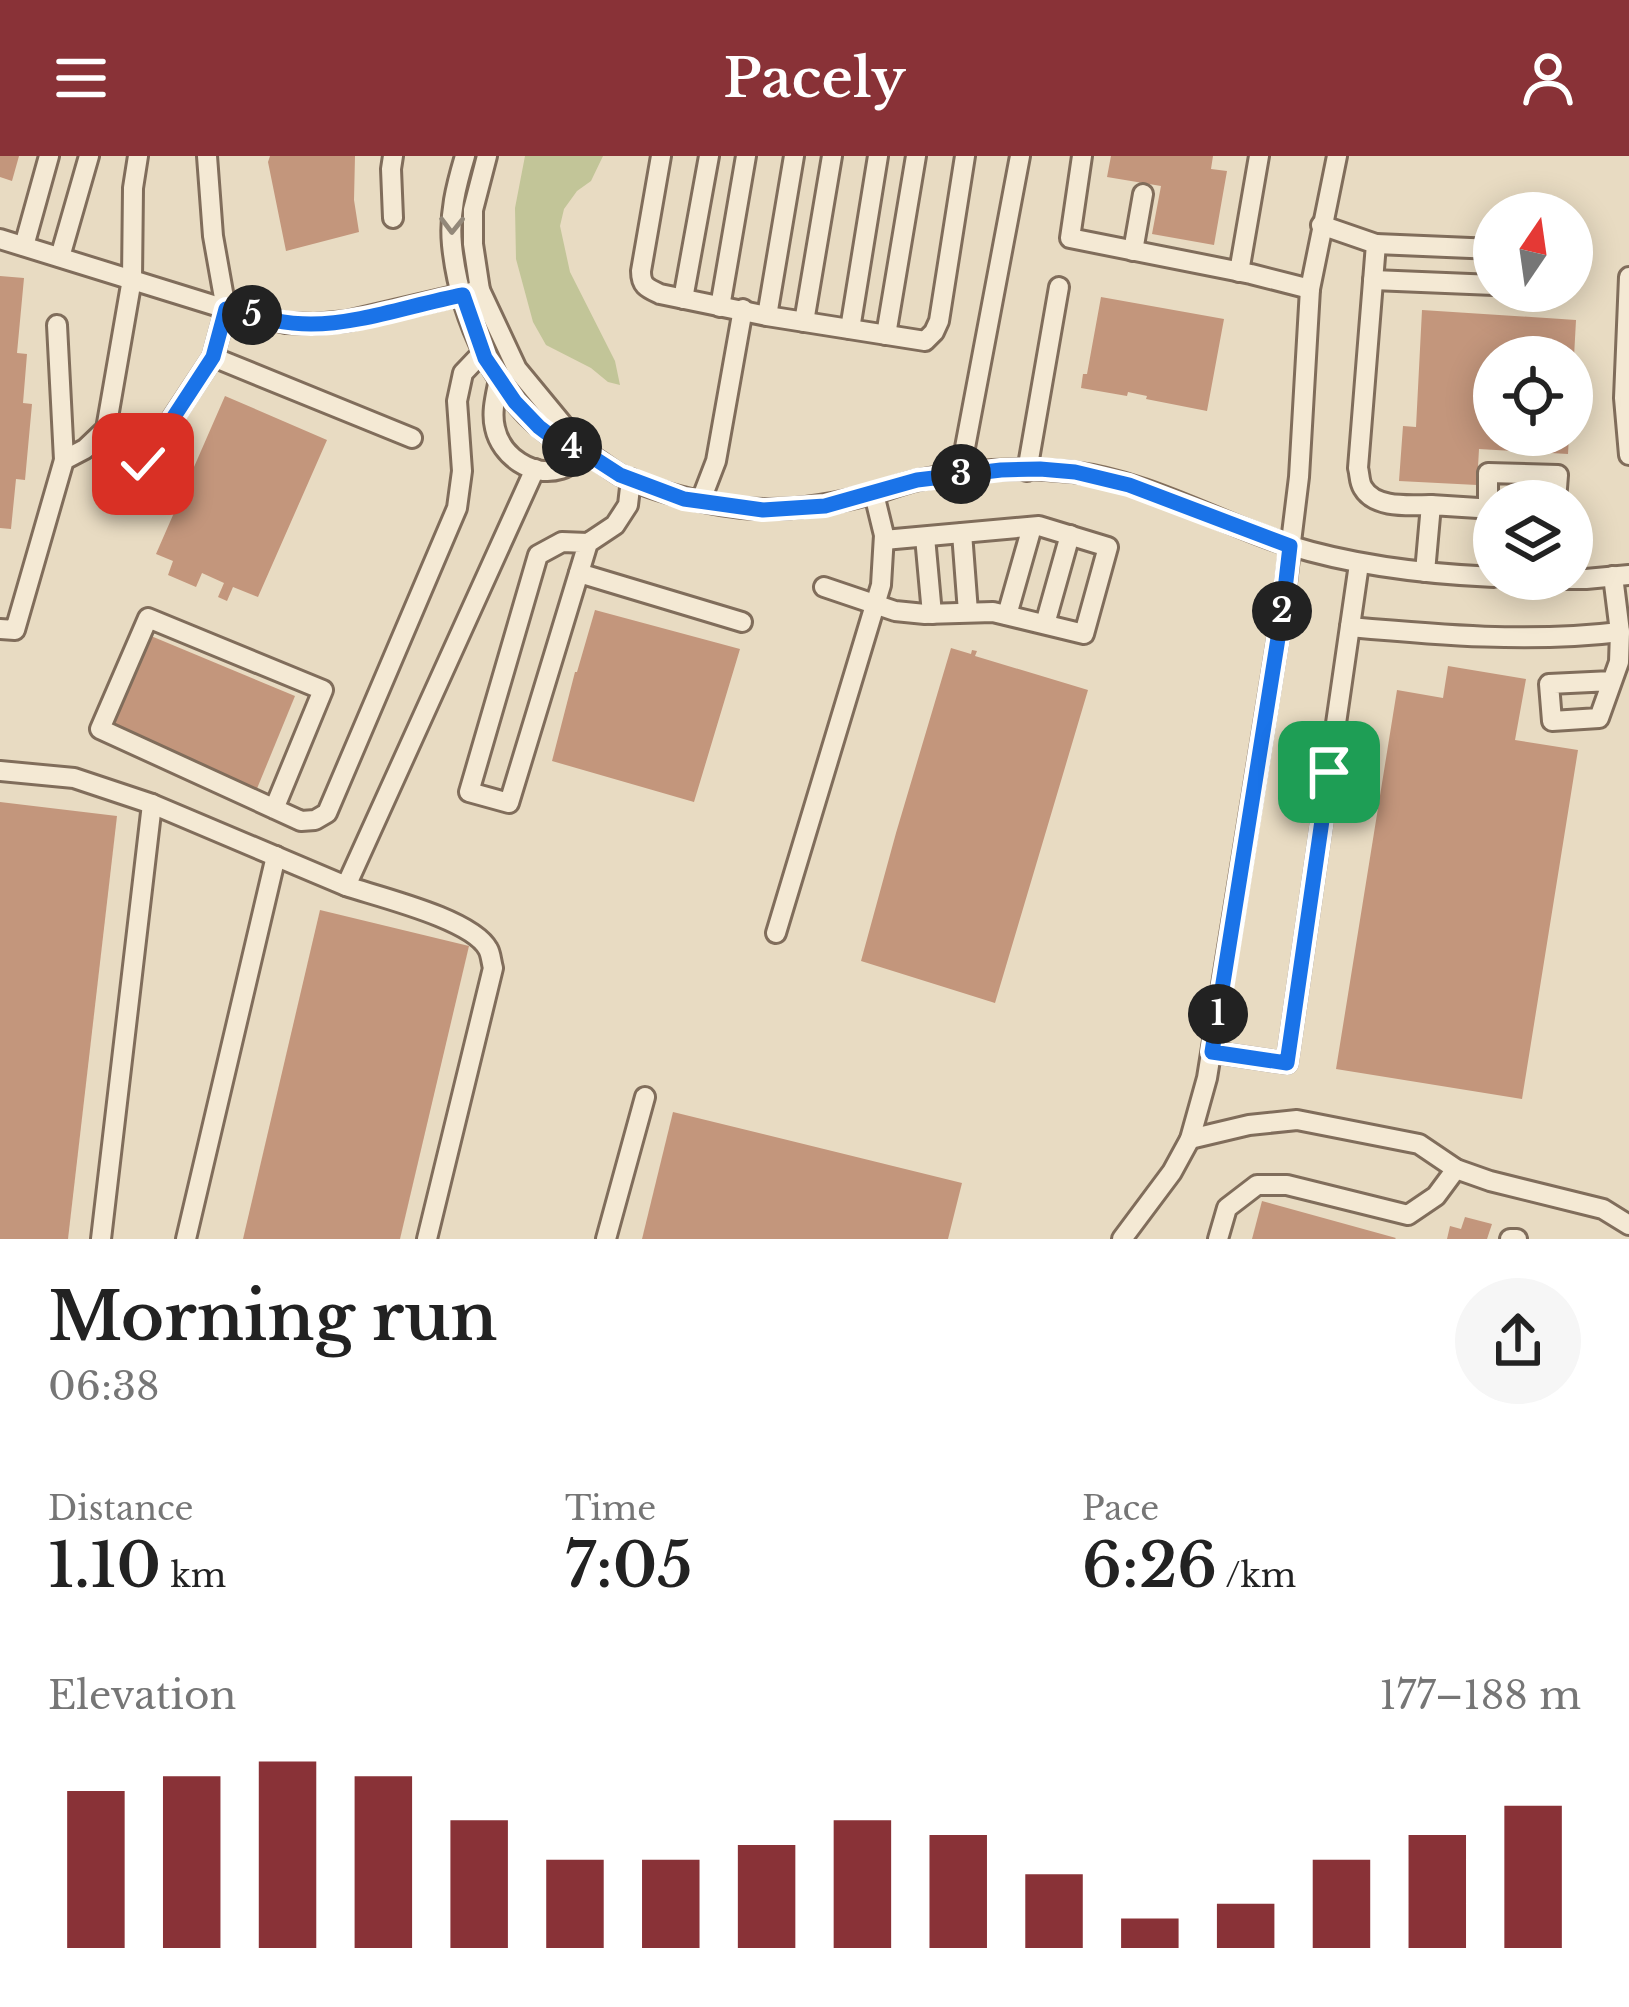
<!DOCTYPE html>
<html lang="en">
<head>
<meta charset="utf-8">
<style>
	body { margin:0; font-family:"Libre Baskerville",serif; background:#f6f6f6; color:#222; height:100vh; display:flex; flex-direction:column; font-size:45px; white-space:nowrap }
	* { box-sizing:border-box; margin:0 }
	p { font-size:39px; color:#767676 }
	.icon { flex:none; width:66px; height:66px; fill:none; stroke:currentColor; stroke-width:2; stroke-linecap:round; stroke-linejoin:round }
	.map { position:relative; height:1083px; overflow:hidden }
	.side { display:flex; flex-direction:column; background:#fff; flex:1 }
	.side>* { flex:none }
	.needle { width:78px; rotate:13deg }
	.controls { position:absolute; left:1473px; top:36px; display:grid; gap:24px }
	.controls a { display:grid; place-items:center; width:120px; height:120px; border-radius:50%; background:#fff; box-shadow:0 6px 30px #0003; font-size:60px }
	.pin { position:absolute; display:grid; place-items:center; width:102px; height:102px; color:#fff; margin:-51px; border-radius:24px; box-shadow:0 6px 18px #0006 }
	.km { position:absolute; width:60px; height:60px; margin:-30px; border-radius:50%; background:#222; color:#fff; font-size:33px; line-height:60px; text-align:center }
	.round { display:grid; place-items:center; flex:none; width:126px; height:126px; border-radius:63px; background:#f6f6f6 }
	.headline { display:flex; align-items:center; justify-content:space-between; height:204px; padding:0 48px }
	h1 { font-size:66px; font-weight:600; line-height:90px }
	.metrics { display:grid; grid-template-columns:repeat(3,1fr); gap:18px; height:204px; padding:12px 48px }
	.metrics div { display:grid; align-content:center }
	.metrics b { font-size:60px; font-weight:600 }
	.metrics small { font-size:33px; font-weight:400 }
	.metrics p { font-size:33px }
	.chart { height:336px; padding:24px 48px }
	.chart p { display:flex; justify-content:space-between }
	.chart svg { width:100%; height:216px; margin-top:12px; stroke:#893237; stroke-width:6 }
	header { display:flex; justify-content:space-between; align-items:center; height:156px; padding:0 48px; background:#893237; color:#fff; font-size:54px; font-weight:600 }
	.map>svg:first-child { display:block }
	.green { fill:#c2c598 }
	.building { fill:#c3967c }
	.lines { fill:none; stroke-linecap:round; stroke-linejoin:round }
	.minor-casing { stroke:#806d5b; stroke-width:24 }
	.minor { stroke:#f4e9d4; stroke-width:18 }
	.oneway { stroke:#938879 }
	.route-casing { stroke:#fff; stroke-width:24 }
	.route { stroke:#1a73e8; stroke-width:15 }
</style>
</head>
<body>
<header><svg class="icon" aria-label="menu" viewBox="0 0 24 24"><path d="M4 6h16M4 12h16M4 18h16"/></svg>Pacely<svg class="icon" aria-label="person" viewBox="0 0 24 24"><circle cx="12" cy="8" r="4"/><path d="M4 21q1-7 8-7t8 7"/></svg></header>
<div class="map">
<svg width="1629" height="1083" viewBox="0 0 1629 1083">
	<rect width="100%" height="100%" fill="#e8dbc2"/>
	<path class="green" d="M525 0H603L591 25 577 35 564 53 560 70 570 116 615 205 620 229 608 226 591 212 546 189 533 166 516 103 515 52Z"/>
	<g class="building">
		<path d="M0 0H19L12 25 0 21Z"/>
		<path d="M270 0H355L354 44 359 76 286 95 268 6Z"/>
		<path d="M1111 0H1213L1211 13 1227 15 1214 89 1152 78 1161 30 1107 21Z"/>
		<path d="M0 120 24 122 17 197 27 198 23 247 32 248 25 324 16 323 11 373 0 372Z"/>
		<path d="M1101 141 1224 163 1207 255 1146 243 1147 240 1128 236 1127 240 1081 232 1083 218H1087Z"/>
		<path d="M1422 154 1576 164 1574 201H1494V279H1569L1568 298 1479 293 1477 329 1399 325 1403 270 1416 271Z"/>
		<path d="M225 240 327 284 258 441 233 431 227 445 218 441 224 427 202 417 196 431 168 419 173 405 156 398Z"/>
		<path d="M595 454 740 493 694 646 552 605 575 516H577Z"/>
		<path d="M151 480 295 540 256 635 112 570Z"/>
		<path d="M951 492 971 498 972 494 977 495 975 500 1088 534 995 847 861 805 896 677Z"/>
		<path d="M1448 510 1526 523 1515 584 1578 594 1522 943 1336 913 1397 534 1443 542Z"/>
		<path d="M0 646 117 660 68 1083H0Z"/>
		<path d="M320 754 469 790 400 1083H243Z"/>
		<path d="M673 956 962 1027 948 1083H642Z"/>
		<path d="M1262 1045 1396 1082 1395 1083H1252Z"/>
		<path d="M1465 1061 1492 1068 1487 1083H1447L1450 1070 1461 1073Z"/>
	</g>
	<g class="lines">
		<defs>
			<g id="minor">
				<path d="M465 0C456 30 449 58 452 89 459 159 496 245 557 284 567 291 579 293 590 299 600 305 610 313 620 319 658 338 727 354 769 353 806 353 842 346 876 337 890 333 904 327 919 324 969 313 1022 311 1073 316 1148 325 1217 366 1288 389 1355 410 1424 418 1494 421"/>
				<path d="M487 0 473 54V88L480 134 517 213 583 293"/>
				<path d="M661 0 641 115C641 130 647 132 660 138L767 160 925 185 934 176 939 165 965 0"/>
				<path d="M1082 0 1070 82 1251 118 1310 133"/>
				<path d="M393 62 391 13 393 0"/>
				<path d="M1321 69 1376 88 1358 312C1360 319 1359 326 1363 332 1375 353 1410 349 1431 349"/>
				<path d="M0 83 226 153 286 167 314 168 347 165 480 134"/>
				<path d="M1376 88 1494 93"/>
				<path d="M24 90 49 0"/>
				<path d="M1133 95 1143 38"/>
				<path d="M60 101 89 0"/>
				<path d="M1239 116 1259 0"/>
				<path d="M1629 121 1624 242 1629 299"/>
				<path d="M1373 124 1494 129"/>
				<path d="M683 143 709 0"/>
				<path d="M720 151 746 0"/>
				<path d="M767 160 794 0"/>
				<path d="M804 166 832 0"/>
				<path d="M57 169 64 304"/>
				<path d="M850 173 878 0"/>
				<path d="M886 179 916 0"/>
				<path d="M213 201 412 282"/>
				<path d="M499 223C496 239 491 256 495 272 501 300 532 322 561 313 571 310 578 303 586 297"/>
				<path d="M143 307 213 201 226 153 213 80 207 0"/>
				<path d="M1027 315 1059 131"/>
				<path d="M960 318 1020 0"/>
				<path d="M701 344 716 305 743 153"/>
				<path d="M1488 353V317L1558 319 1556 345"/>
				<path d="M962 377 968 456"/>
				<path d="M925 381 932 458"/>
				<path d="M588 387 509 647 469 636 538 399 562 386 588 387 615 369 628 349 631 323"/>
				<path d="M1425 416 1431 349 1494 353"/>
				<path d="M579 417 742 466"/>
				<path d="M1521 423H1586L1629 419"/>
				<path d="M824 431 895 455 925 458 993 456 1084 478 1108 391 1039 370 884 384"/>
				<path d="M1007 459 1032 371"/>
				<path d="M1045 468 1070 379"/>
				<path d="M1350 471C1439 479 1530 487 1620 476"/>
				<path d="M0 473 15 474 64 304 85 293 106 273 132 123 133 32 138 0"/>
				<path d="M1612 525 1549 528 1552 565 1599 562 1619 506 1620 476 1613 420"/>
				<path d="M0 615 74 622 152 648 346 730 535 313"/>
				<path d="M274 653 323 534 148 462 100 573 301 665 315 664 327 657 457 352 462 315 457 245 463 217 483 196"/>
				<path d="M346 730C379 741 472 763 488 793 491 798 491 805 493 812L427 1083"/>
				<path d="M776 777 881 429 884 379 874 338"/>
				<path d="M1212 896 1287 907 1359 408"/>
				<path d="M1190 983 1249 969 1297 964 1419 988 1456 1013 1490 1025 1603 1053 1629 1069"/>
				<path d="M101 1083 152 648"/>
				<path d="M186 1083 276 700"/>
				<path d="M606 1083 645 941"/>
				<path d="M1122 1083 1172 1016 1190 983 1207 922 1283 451 1299 321 1310 133 1337 0"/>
				<path d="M1218 1083 1227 1052 1257 1029H1287L1408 1059 1436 1040 1456 1013"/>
				<path d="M1510 1083H1517"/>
			</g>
		</defs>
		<use href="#minor" class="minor-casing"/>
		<use href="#minor" class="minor"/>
	</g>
	<defs><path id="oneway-chevron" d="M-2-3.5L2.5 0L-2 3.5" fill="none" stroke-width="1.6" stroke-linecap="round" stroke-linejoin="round" transform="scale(3)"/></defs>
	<use class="oneway" href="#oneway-chevron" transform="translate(452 69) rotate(91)"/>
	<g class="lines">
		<defs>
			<path id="route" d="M143 308 213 201 226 153C254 160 282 168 311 168 360 168 414 148 463 139L485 202 515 246 539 271 560 287 586 297 620 319 684 343 763 354 825 350 917 324 1001 314 1040 313 1075 316 1129 329 1290 390 1283 451 1212 896 1287 907 1329 616"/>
		</defs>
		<use href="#route" class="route-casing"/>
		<use href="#route" class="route"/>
	</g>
</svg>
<div class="controls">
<a><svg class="needle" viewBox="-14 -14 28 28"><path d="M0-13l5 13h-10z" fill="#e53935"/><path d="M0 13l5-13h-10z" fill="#767676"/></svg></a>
<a><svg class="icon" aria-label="locate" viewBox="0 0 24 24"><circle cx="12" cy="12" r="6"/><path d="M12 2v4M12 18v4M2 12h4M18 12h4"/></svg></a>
<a><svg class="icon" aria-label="layers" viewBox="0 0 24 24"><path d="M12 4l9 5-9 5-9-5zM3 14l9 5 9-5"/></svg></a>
</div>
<div class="pin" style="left:1329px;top:616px;background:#1e9e55"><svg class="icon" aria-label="arrive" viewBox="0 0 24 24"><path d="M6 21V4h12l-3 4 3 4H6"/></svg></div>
<div class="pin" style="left:143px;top:308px;background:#d93025"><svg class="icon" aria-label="check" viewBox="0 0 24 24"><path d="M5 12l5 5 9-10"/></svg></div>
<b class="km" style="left:1218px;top:858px">1</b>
<b class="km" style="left:1282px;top:455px">2</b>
<b class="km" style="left:961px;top:318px">3</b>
<b class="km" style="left:572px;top:291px">4</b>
<b class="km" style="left:252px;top:159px">5</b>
</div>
<section class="side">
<div class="headline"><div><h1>Morning run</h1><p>06:38</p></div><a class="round"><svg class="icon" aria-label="share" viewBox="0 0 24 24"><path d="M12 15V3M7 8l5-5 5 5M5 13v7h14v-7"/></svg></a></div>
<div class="metrics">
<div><p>Distance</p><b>1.10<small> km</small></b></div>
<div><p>Time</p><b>7:05</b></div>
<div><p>Pace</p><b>6:26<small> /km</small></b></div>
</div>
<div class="chart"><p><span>Elevation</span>177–188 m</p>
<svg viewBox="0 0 160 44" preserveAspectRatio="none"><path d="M5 44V12M15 44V9M25 44V6M35 44V9M45 44V18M55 44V26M65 44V26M75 44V23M85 44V18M95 44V21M105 44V29M115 44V38M125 44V35M135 44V26M145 44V21M155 44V15"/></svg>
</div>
</section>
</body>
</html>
